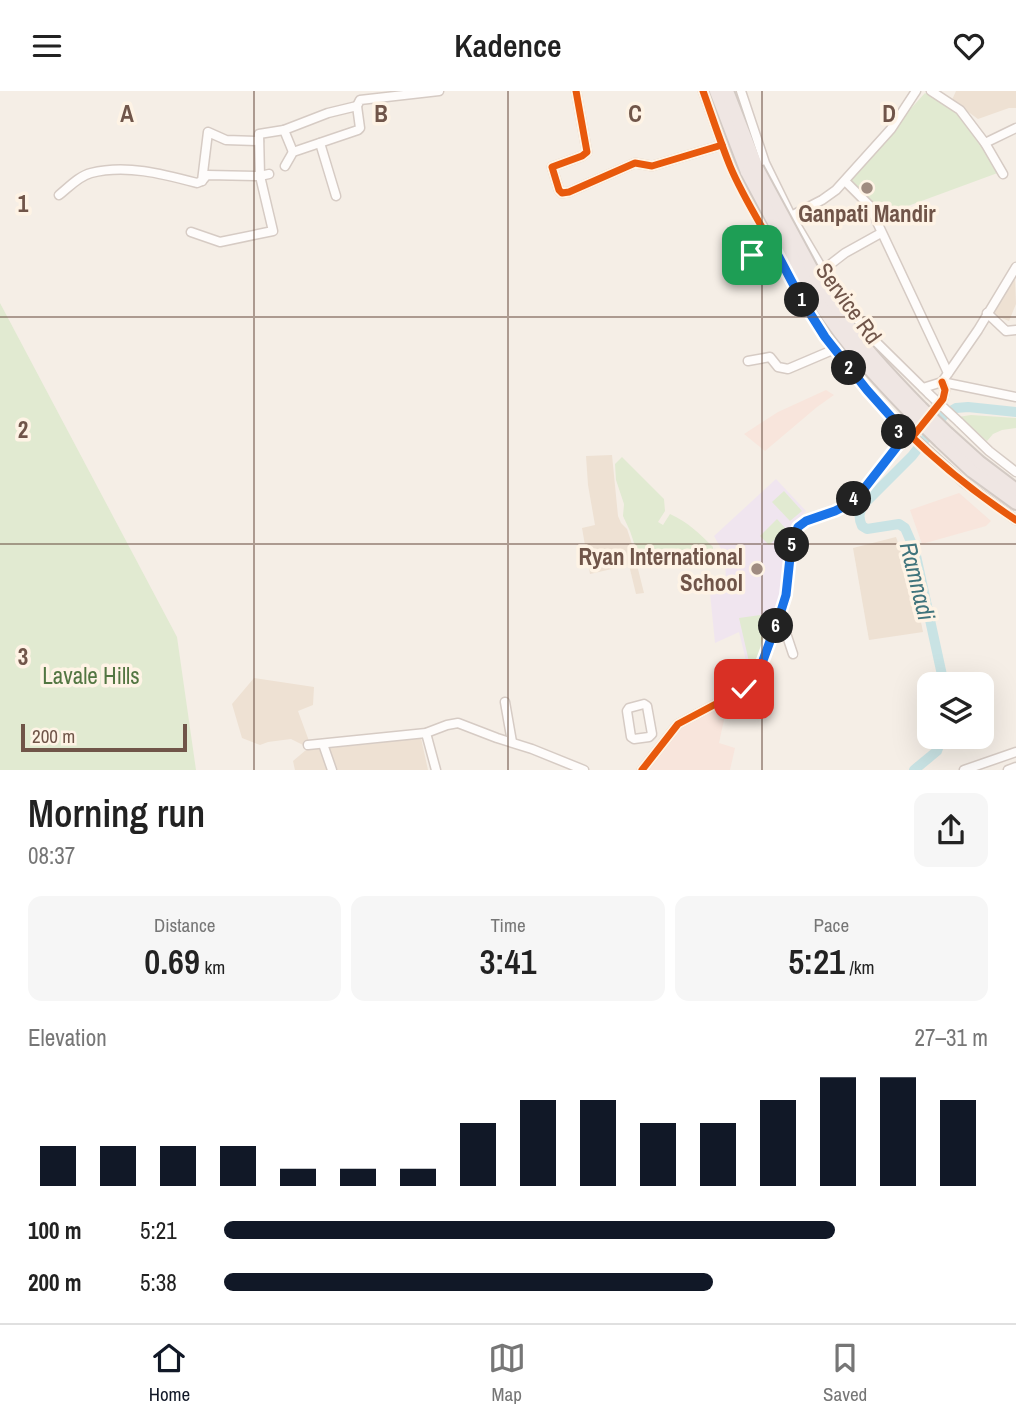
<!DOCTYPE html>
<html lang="en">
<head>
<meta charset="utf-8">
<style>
	body { margin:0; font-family:"Archivo Narrow",sans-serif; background:#f6f6f6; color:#222; height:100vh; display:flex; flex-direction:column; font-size:26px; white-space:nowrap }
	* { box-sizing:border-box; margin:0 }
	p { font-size:23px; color:#767676 }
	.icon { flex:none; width:38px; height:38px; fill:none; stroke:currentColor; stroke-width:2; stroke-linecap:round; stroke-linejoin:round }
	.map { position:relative; height:679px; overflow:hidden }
	.sheet { display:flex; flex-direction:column; background:#fff; flex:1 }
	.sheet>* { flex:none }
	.fabs { position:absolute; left:917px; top:581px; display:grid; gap:14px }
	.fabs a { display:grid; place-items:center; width:77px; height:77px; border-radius:14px; background:#fff; box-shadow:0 7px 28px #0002; font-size:35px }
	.scale { position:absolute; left:21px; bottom:18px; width:166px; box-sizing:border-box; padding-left:7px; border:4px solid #705549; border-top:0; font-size:19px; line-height:24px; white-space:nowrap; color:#705549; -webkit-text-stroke:5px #fef3e5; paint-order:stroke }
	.pin { position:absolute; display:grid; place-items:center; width:60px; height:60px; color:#fff; margin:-30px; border-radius:14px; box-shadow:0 4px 10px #0006 }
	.km { position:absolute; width:35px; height:35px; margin:-18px; border-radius:50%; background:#222; color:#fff; font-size:19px; line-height:35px; text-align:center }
	.round { display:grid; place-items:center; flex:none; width:74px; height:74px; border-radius:14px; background:#f6f6f6 }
	.headline { display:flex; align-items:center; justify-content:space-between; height:119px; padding:0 28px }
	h1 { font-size:38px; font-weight:600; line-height:52px }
	.stats { display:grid; grid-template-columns:repeat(3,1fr); gap:10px; height:119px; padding:7px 28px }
	.stats div { display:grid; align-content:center; border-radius:14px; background:#f6f6f6; text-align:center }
	.stats b { font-size:35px; font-weight:600 }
	.stats small { font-size:19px; font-weight:400 }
	.stats p { font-size:19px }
	.chart { height:196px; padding:14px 28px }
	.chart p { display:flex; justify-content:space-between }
	.chart svg { width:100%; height:126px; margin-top:7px; stroke:#111827; stroke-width:6 }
	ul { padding:0 28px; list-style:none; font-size:23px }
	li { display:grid; grid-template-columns:112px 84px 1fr; align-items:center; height:52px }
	li i { height:18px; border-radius:9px; background:#111827 }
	header { display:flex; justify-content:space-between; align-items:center; height:91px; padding:0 28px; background:#fff; font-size:32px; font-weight:600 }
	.dock { display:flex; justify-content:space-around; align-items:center; height:98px; border-top:2px solid #e0e0e0; background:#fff; font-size:19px; color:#767676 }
	.dock a { display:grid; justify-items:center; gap:4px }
	.dock .on { color:#111827 }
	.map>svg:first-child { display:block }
	.residential { fill:#eee1d3 }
	.commercial { fill:#f8e5dc }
	.education { fill:#f0e5ef }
	.green { fill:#e1ead1 }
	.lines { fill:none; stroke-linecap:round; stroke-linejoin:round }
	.river { stroke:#c9e3e4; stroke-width:10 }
	.minor-casing { stroke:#d6cbc4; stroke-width:11 }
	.highway-casing { stroke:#d3cac4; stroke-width:16 }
	.minor { stroke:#fefcfb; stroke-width:8 }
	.highway { stroke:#efe6e3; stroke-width:12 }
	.minor-bridge-casing { stroke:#d6cbc4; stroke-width:11; stroke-linecap:butt }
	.highway-bridge-casing { stroke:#d3cac4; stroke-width:16; stroke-linecap:butt }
	.minor-bridge { stroke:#fefcfb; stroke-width:8 }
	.highway-bridge { stroke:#efe6e3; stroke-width:12 }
	.cycleway-casing { stroke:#fef3e5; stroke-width:11 }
	.cycleway { stroke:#e8590c; stroke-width:7 }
	.route-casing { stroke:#fff; stroke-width:14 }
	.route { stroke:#1a73e8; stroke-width:9 }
	.grid { fill:none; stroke:#705549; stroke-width:2; stroke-opacity:0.55 }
	.poi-dot { fill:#9f8b80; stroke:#fef3e5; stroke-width:2.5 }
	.labels { text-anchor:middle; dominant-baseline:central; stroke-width:7; stroke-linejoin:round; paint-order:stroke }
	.poi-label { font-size:23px; font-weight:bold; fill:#705549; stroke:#fef3e5 }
	.street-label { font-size:23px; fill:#705549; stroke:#fef3e5 }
	.park-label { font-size:23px; fill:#537642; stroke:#fef3e5 }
	.water-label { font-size:24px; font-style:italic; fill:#40747c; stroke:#fef3e5 }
	.grid-label { font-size:23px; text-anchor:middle; font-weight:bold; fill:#705549; stroke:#fef3e5; stroke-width:7; stroke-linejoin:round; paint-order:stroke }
</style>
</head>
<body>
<header><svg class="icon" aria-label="menu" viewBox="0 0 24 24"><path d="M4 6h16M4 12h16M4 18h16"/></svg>Kadence<svg class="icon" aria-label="heart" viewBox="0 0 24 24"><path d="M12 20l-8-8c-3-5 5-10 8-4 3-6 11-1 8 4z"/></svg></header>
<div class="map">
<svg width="1016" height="679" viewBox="0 0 1016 679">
	<rect width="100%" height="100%" fill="#f5eee6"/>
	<g class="residential">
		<path d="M956 0H1016V17H1009L978 28 952 9Z"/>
		<path d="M1015 188 1016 213 1009 230 991 223Z"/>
		<path d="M612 364 618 425 621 432 627 438 631 450 644 502 636 503 629 474 590 483 582 437 595 434 588 394 586 365Z"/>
		<path d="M896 446 915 501 923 541 869 549 853 457Z"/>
		<path d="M254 587 314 596 313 614 298 620 309 650 303 654 291 648 268 651 260 654 242 647 232 613Z"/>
		<path d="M416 647H421L428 679H295L293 670 306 659 380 652V649Z"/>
	</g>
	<g class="commercial">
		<path d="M826 299 834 304 817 316 765 360 744 343 778 321Z"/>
		<path d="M959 402 991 430 986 435 922 453 910 419Z"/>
		<path d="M728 610 719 652 735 657 730 679H645L683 632Z"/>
	</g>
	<path class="education" d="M776 388 806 420 795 432 793 439 786 493 756 586 751 589 739 541 715 552 709 492 726 490 725 465 714 445Z"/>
	<g class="green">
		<path d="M925 2 948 13 967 30 1003 80 878 126 845 90Z"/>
		<path d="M0 212 177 546 196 679H0Z"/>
		<path d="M971 324 1016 327V337L1002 339 993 343 987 350 958 326Z"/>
		<path d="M622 366 664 408 665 420 658 431 663 434 670 423C688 431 700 443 713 456V460L640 470 630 440 623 425 624 413 616 389 615 373Z"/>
		<path d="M784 400 802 420 790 430 772 411Z"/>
		<path d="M777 428 786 438 769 454 760 445Z"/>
		<path d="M775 522 756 575H750L739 527Z"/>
	</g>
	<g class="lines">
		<g class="river">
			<path d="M942 593V584L915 460 905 437 899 433 867 438 862 435C858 426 859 421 864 413L912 365 944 324 956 317 968 316 1016 321"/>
			<path d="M914 679 937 660 942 646"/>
		</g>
		<defs>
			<g id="minor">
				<path d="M576 0 587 61 582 65 552 76 559 99 562 102 569 101 635 72 652 75 722 54"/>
				<path d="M703 0 719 45 735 86 801 208 825 246 853 282 882 316 901 335"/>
				<path d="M741 0 765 72 791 125 820 174 867 242 929 303"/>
				<path d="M931 0 960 19 985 52 1003 83"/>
				<path d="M320 52 336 105"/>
				<path d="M985 52 1016 37"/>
				<path d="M293 61 284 39 328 22 357 15"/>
				<path d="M285 75 293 61 358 39 360 37 357 15 360 9 439 0"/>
				<path d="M202 90 208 41 226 49 259 50"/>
				<path d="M845 90 869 114 948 282"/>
				<path d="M59 104C69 96 79 85 91 82 126 73 163 83 197 92L202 90 207 84 260 85 269 83"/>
				<path d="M789 126 822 109 836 99 891 38 916 0"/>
				<path d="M191 141 220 151 273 140 260 85 259 43 284 39"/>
				<path d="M752 164 773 155"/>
				<path d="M823 179 845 162 881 142"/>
				<path d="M987 222 1006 240 1016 239"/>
				<path d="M748 270 770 266 778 276 788 278 835 258"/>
				<path d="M942 291 1016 306"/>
				<path d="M923 297 942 291 978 239 1016 176"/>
				<path d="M892 328C891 338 903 340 899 353"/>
				<path d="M959 331 989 360 1016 381"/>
				<path d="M930 361 963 391 1016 429"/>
				<path d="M780 524 793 563"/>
				<path d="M505 611 512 651"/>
				<path d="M644 613 647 615 652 643 649 646 634 648 631 646 627 620 629 617Z"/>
				<path d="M426 642 436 679"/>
				<path d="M323 653 332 679"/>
				<path d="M308 654 426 642 447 634 458 632 497 647 532 658 584 679"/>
				<path d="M642 679 678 633 744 598 752 593 757 586 781 520 786 504 791 457 798 436 806 430 835 420 849 413 860 403 899 353 914 344 943 308 945 299 942 291"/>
				<path d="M964 679 1016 661"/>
				<path d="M1008 679 1016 676"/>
			</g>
			<g id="highway">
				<path d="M716 0 747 81"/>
				<path d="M727 0 757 77"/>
				<path d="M812 179C843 234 877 272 921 317"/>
				<path d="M802 184C834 240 869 279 913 324"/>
				<path d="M948 343 979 371 1016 399"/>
				<path d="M940 350 972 380 1016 412"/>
			</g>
		</defs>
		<use href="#minor" class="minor-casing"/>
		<use href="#highway" class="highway-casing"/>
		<use href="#minor" class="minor"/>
		<use href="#highway" class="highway"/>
		<defs>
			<g id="minor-bridge">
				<path d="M929 303 959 331"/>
				<path d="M901 335 930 361"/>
			</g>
			<g id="highway-bridge">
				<path d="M757 77 812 179"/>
				<path d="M747 81 802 184"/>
				<path d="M921 317 948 343"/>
				<path d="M913 324 940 350"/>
			</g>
		</defs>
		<use href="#minor-bridge" class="minor-bridge-casing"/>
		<use href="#highway-bridge" class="highway-bridge-casing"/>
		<use href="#minor-bridge" class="minor-bridge"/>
		<use href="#highway-bridge" class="highway-bridge"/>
		<defs>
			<g id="cycleway">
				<path d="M576 0 587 61 582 65 552 76 559 99 562 102 569 101 635 72 652 75 722 54"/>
				<path d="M703 0C712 25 720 50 730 75 742 104 760 132 775 159 791 189 806 219 826 246 877 318 943 381 1016 429"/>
				<path d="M642 679 678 633 744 598 752 593 757 586 781 520 786 504 791 457 798 436 806 430 835 420 849 413 860 403 899 353 914 344 943 308 945 299 942 291"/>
			</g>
		</defs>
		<use href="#cycleway" class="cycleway-casing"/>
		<use href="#cycleway" class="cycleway"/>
	</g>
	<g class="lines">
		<defs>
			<path id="route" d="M744 598 757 586 781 520 786 504 791 457 798 436 806 430 835 420 849 413 860 403 899 353C902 343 896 339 891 330L892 327 867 299 825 246 801 208 773 155 752 164"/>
		</defs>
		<use href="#route" class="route-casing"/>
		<use href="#route" class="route"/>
	</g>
	<path class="grid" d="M254 0V679M508 0V679M762 0V679M0 226H1016M0 453H1016"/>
	<g class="poi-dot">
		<circle cx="867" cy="97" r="7"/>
		<circle cx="757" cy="478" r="7"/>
	</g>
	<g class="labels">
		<g class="poi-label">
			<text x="867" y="122">Ganpati Mandir</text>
			<text x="743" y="465" text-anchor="end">Ryan International<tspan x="743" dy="26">School</tspan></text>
		</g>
		<g class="street-label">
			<text transform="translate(849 212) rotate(54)">Service Rd</text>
		</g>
		<g class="park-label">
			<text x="91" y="584">Lavale Hills</text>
		</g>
		<g class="water-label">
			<text transform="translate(918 490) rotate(76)">Ramnadi</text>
		</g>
	</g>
	<g class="grid-label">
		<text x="127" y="31">A</text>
		<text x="381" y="31">B</text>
		<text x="635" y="31">C</text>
		<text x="889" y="31">D</text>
		<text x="23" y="121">1</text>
		<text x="23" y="347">2</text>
		<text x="23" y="574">3</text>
	</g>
</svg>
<div class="fabs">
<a><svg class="icon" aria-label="layers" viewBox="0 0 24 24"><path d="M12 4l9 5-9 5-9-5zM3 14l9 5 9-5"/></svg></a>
</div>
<div class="scale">200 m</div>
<div class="pin" style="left:752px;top:164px;background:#1e9e55"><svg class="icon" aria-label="arrive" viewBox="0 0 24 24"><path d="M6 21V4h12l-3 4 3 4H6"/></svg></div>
<div class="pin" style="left:744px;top:598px;background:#d93025"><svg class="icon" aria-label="check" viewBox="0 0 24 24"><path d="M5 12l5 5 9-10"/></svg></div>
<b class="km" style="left:802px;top:209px">1</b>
<b class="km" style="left:849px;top:277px">2</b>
<b class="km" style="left:899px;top:341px">3</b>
<b class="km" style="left:854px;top:408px">4</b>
<b class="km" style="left:792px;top:454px">5</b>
<b class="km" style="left:776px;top:535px">6</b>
</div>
<section class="sheet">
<div class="headline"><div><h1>Morning run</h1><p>08:37</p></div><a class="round"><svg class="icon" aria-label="share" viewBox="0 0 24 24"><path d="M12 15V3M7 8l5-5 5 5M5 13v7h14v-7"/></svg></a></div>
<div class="stats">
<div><p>Distance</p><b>0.69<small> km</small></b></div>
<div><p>Time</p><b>3:41</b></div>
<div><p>Pace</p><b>5:21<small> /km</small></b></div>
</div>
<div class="chart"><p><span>Elevation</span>27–31 m</p>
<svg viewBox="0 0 160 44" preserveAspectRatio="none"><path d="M5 44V30M15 44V30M25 44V30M35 44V30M45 44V38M55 44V38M65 44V38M75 44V22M85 44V14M95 44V14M105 44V22M115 44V22M125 44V14M135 44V6M145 44V6M155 44V14"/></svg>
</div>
<ul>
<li><b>100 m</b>5:21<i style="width:80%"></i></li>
<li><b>200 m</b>5:38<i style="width:64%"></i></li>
</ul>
</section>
<nav class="dock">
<a class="on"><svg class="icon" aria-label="home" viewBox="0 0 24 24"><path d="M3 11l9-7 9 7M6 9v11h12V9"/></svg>Home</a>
<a><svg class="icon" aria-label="map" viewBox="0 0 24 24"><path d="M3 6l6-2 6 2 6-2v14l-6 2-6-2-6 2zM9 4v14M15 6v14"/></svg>Map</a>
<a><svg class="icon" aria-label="saved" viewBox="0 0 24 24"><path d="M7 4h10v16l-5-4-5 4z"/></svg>Saved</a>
</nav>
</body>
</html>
